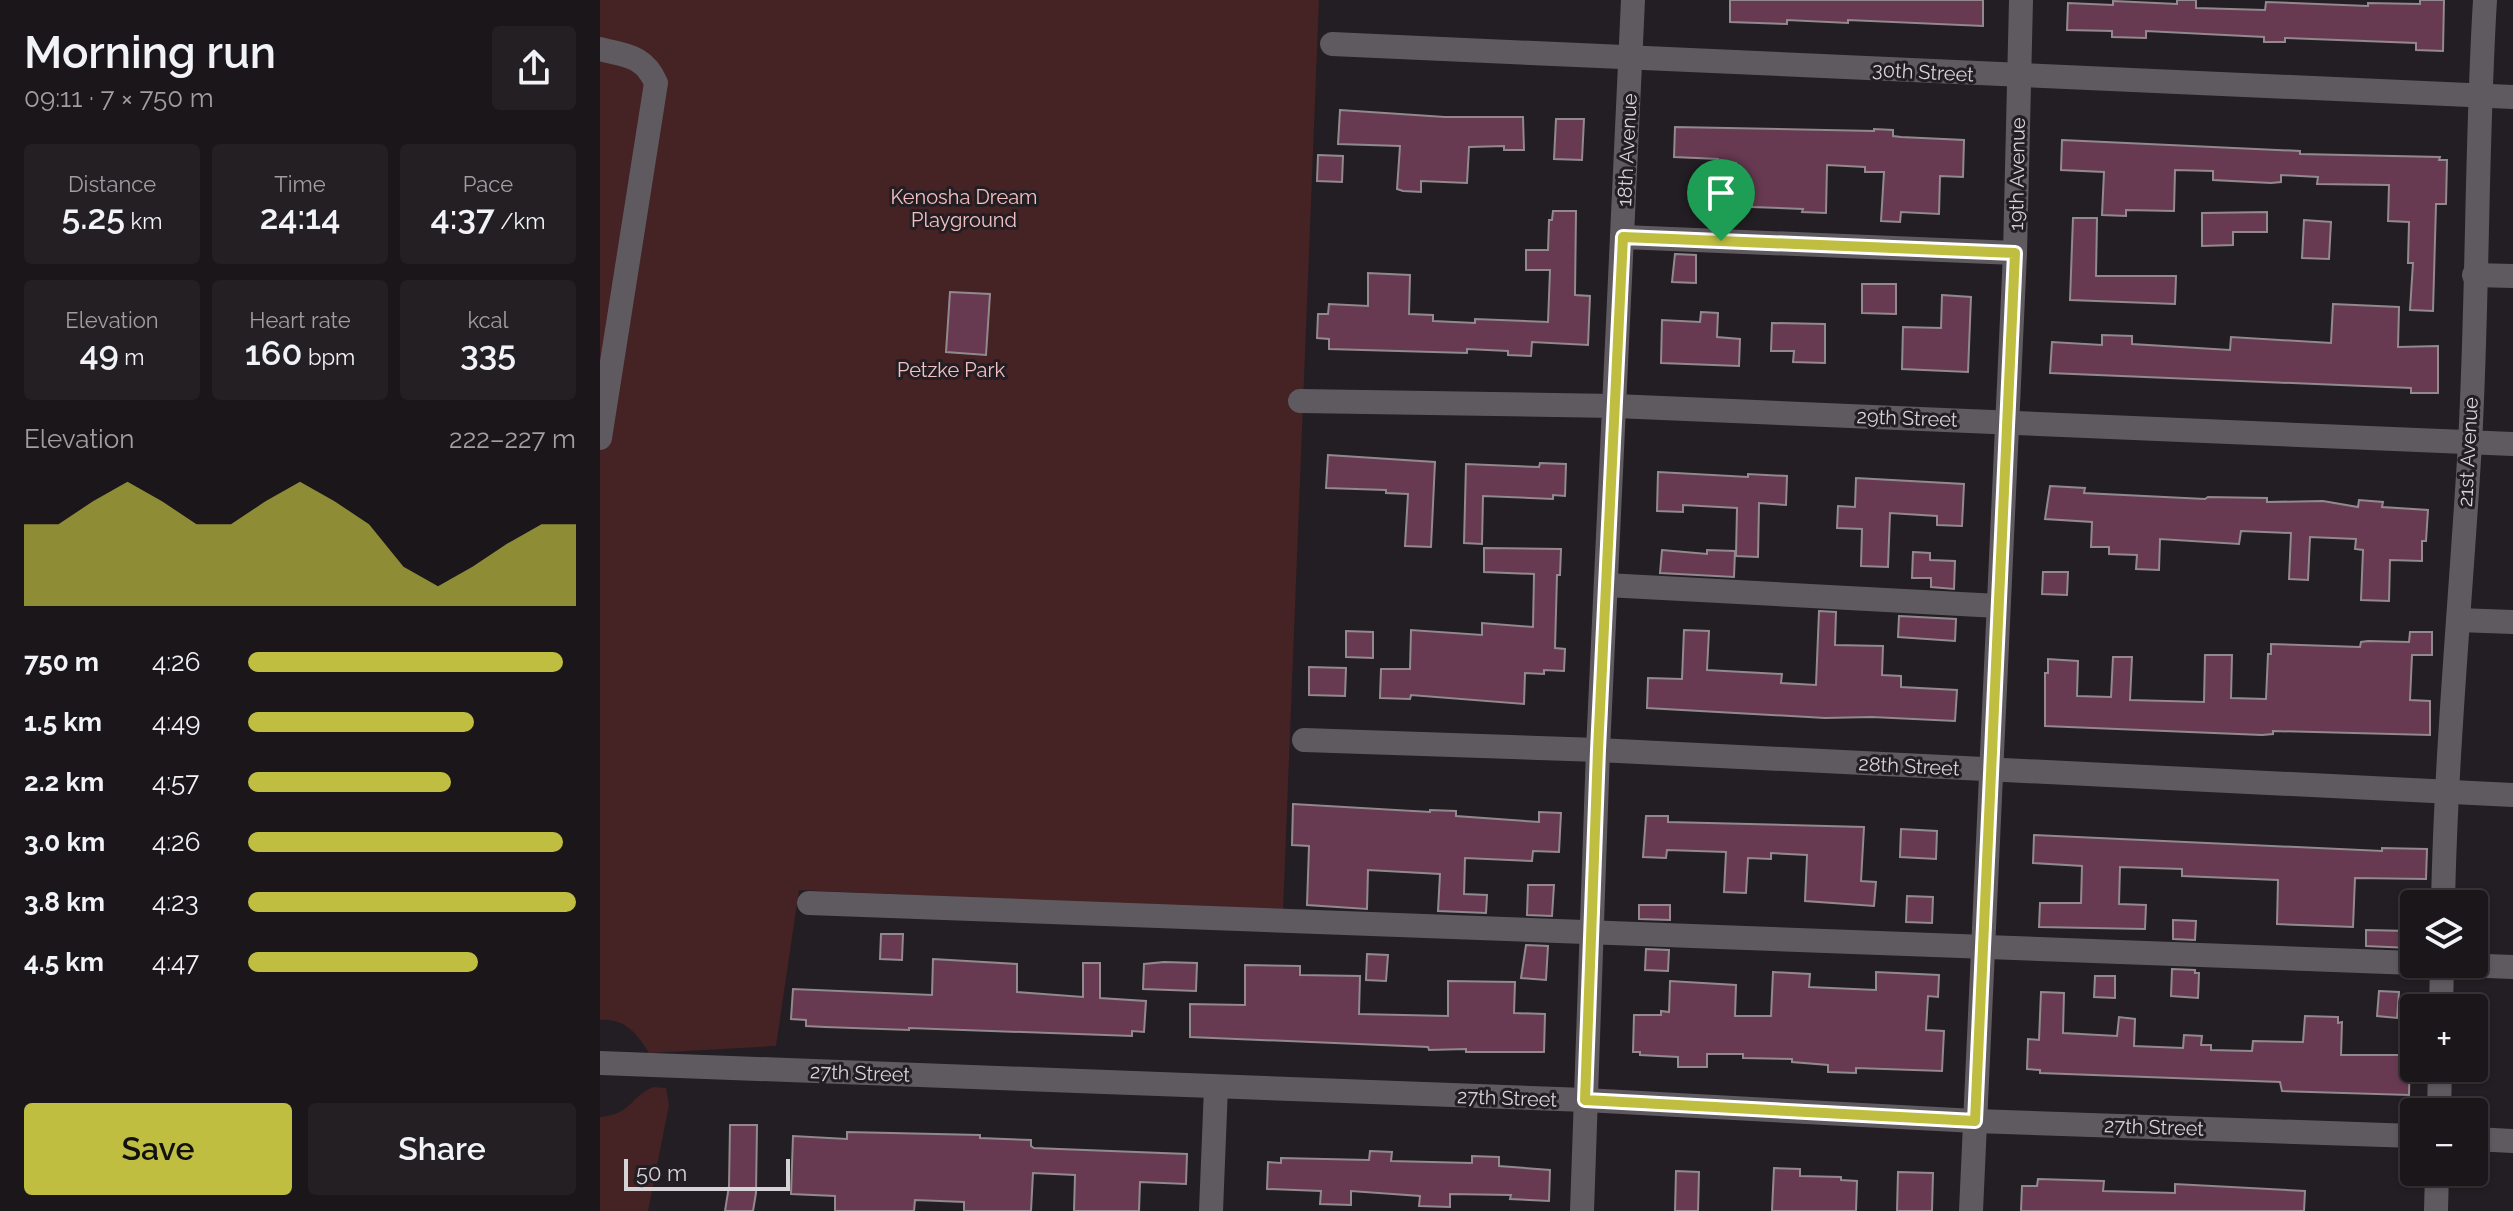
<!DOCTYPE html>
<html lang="en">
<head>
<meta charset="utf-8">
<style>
	body { margin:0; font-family:Raleway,sans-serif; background:#231f23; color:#f1f3f6; height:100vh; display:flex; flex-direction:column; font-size:30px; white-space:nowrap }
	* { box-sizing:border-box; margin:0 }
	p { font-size:26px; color:#9f9fa2 }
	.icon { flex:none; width:44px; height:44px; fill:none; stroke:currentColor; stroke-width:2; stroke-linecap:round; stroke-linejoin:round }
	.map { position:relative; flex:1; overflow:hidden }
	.panel { display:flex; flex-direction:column; background:#1a161a; width:600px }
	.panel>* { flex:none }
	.controls { position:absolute; left:1800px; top:890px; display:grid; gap:16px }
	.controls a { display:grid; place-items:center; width:88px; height:88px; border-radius:8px; background:#1a161a; box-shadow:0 2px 6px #0004,0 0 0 2px #383539; font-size:40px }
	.scale { position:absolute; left:24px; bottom:20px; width:166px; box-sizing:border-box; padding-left:8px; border:4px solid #d5d3d6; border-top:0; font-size:22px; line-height:28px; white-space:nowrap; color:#d5d3d6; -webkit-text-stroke:6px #221e23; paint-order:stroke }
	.pin { position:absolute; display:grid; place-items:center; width:68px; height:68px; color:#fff; margin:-82px -34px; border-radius:50% 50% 50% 0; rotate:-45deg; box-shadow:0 0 8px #0007 }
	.pin .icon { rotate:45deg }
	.round { display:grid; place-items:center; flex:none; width:84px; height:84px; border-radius:8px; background:#231f23 }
	.overview { display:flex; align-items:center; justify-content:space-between; height:136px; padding:0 24px }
	h1 { font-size:44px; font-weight:600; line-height:60px }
	.figures { display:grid; grid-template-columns:repeat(3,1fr); gap:12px; height:136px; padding:8px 24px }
	.figures div { display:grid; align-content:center; border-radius:8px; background:#231f23; text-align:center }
	.figures b { font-size:34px; font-weight:600 }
	.figures small { font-size:22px; font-weight:400 }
	.figures p { font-size:22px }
	.chart { height:224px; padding:16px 24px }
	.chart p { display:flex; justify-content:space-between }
	.chart svg { width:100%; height:144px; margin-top:8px; fill:#c0be41; opacity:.7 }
	.button { display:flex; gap:16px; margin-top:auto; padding:16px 24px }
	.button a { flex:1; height:92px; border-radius:8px; background:#c0be41; color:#111; font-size:32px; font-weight:600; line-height:92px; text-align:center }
	.button a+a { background:#231f23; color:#f1f3f6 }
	ul { padding:0 24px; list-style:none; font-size:26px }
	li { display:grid; grid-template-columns:128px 96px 1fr; align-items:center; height:60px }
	li i { height:20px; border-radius:10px; background:#c0be41 }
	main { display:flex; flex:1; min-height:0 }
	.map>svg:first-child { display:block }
	.green { fill:#452223 }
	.building { fill:#683a52; stroke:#91898d; stroke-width:2 }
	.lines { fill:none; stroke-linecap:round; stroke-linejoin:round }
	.minor { stroke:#5f5a60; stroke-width:24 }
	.route-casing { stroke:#fff; stroke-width:16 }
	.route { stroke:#c0be41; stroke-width:10 }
	.labels { text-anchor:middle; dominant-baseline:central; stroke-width:6; stroke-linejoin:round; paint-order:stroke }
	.street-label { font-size:20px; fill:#d5d3d6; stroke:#221e23 }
	.park-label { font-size:20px; fill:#f5c0c0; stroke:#221e23 }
</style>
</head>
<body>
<main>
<section class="panel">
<div class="overview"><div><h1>Morning run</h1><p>09:11 · 7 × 750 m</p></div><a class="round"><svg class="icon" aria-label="share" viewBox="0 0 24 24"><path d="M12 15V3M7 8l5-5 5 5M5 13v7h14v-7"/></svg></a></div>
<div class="figures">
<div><p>Distance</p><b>5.25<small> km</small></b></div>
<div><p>Time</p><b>24:14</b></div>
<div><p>Pace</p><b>4:37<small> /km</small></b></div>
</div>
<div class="figures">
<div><p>Elevation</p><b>49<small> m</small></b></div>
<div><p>Heart rate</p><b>160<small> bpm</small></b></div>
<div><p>kcal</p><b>335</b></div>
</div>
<div class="chart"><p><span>Elevation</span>222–227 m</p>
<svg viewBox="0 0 160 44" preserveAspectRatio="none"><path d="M0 44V19L10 19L20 12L30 6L40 12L50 19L60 19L70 12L80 6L90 12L100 19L110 32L120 38L130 32L140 25L150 19L160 19V44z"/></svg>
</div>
<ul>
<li><b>750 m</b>4:26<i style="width:96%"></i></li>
<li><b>1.5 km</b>4:49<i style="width:69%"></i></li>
<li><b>2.2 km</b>4:57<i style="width:62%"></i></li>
<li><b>3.0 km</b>4:26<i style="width:96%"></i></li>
<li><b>3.8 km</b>4:23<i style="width:100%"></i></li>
<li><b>4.5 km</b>4:47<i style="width:70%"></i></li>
</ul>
<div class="button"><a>Save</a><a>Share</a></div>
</section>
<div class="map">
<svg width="1913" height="1211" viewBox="0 0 1913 1211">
	<rect width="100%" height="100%" fill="#221e23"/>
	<g class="green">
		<path d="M0 0H719L683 911 199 890 176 1046 49 1053C37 1034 25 1018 0 1020Z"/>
		<path d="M53 1087 66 1088 69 1105 48 1211H0V1117C32 1114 30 1097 53 1087Z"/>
	</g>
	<g class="building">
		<path d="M1130 0H1383V26L1248 20V23L1187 20V24L1130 22Z"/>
		<path d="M1577 0H1596V8L1665 10 1666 2 1768 6V3L1820 4V0H1844L1843 51 1816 50V43L1685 38V42H1664V37L1546 31V38L1512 37V31L1467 30 1468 3 1513 5V1L1577 4Z"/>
		<path d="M740 110 845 117H923L924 150H904V146L869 147 867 183 821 181V192L803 191 797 189 800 146 738 144Z"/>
		<path d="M956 119H984L982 160 954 159Z"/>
		<path d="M1075 127 1274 131V129L1293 130V136L1301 137 1364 140 1363 177 1340 176 1339 214 1301 212 1300 222 1281 221 1284 172H1265V167L1227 165 1226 213 1202 212 1203 209 1152 207V204H1134L1136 163 1118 162V159L1074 157Z"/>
		<path d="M1462 140 1700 151V154L1840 157 1839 160H1847L1846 204H1836L1833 311 1810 310 1813 263H1808L1809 222 1788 221 1789 185 1717 184 1718 177 1681 175V182L1671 183 1613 180V171L1575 170 1574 211 1526 210V216L1502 215 1504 172 1461 170Z"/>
		<path d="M718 155 743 156 742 182 717 181Z"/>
		<path d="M953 211H976L975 295 990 296 988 345 932 342 931 356 908 355V351L867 349V353L729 349V339L717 338 718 314H728L729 304 768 306V273L810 275 809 314 833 315V321L875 323V319L948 322 950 270H926V250H948L949 220H952Z"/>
		<path d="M1667 212V232H1633V245L1602 246V213Z"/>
		<path d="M1473 218H1497L1496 276H1576L1575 304 1470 300Z"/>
		<path d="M1704 220 1731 222 1729 259 1702 258Z"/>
		<path d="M1075 254 1096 255V283L1072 282Z"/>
		<path d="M1262 284H1296V314L1262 313Z"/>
		<path d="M350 292 390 294 386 355 346 352Z"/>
		<path d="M1342 295 1371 297 1368 372 1302 369 1303 327 1341 328Z"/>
		<path d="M1733 304 1799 307 1798 347 1838 346V393H1811V388L1450 373 1452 342 1502 345V335L1532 336V344L1630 350 1631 337 1731 343Z"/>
		<path d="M1101 312 1118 313 1117 337 1140 339 1139 366 1061 363 1062 320 1100 322Z"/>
		<path d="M1172 323 1225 324V363L1193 362 1194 351H1171Z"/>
		<path d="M728 455 835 462 831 547 805 546 808 494 786 493V490L726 488Z"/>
		<path d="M940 463 966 464 965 496 953 495V499L883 496 882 544 864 543 866 464 939 467Z"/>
		<path d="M1058 472 1148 477V474L1187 476 1186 505 1159 503 1158 557 1136 556 1137 508 1083 505V512L1057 511Z"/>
		<path d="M1256 478 1364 484 1362 526 1337 525V516L1290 513 1288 567 1261 566 1262 529 1237 528 1238 506 1255 507Z"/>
		<path d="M1450 486 1485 488 1484 493 1605 499 1608 497 1667 498V502L1723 501 1758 507 1759 500 1783 502 1782 507 1828 510 1826 541H1822V561L1790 560 1789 601 1761 600 1763 550 1755 549 1756 539 1710 537 1708 580 1689 579 1691 533 1641 531 1639 544 1560 539 1559 570 1536 569 1537 555 1509 554V547H1491L1492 522 1445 519Z"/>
		<path d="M884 548 961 549 960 575H957L955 648 965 649 964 671 944 670V674L925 673 924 704 811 695 810 699 780 698 781 669H810L811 630 882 635V623L933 627 934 574 884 572Z"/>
		<path d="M1062 550 1107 554V550L1135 551 1134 577 1060 573Z"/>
		<path d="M1313 552 1330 553V560L1355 561 1354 589 1331 587V578H1312Z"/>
		<path d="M1443 572H1468L1467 595 1442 594Z"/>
		<path d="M1219 611 1236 612 1235 645 1283 646 1282 675 1301 676V687L1357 690 1355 721 1272 717 1225 718 1047 708 1048 678 1082 679 1084 630 1109 631 1107 670 1182 674 1181 683 1216 685Z"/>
		<path d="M1299 616 1356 619 1355 641 1298 637Z"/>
		<path d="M746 631 773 632V658L746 657Z"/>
		<path d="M1810 632H1832V655H1812L1810 700 1830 701V735L1673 731V734L1662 735 1445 726V673H1448V659L1478 661 1477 696 1511 697 1513 657H1532L1530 700 1604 702 1605 655H1632L1631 698 1666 699 1668 654H1671V644L1760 647 1761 642 1768 641 1809 642Z"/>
		<path d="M709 667 746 668 745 696 709 695Z"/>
		<path d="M693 804 830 812V810L856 811V816L939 822V812L961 813 959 852 933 851 932 861 865 858 864 894 887 895 886 913 838 911 840 874 768 870 767 909 707 905 709 846 692 845Z"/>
		<path d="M1046 816H1068V822L1264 827 1261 881 1276 882 1274 906 1205 901 1207 855 1171 853V859L1148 858 1146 893 1124 892 1126 852 1067 850 1066 858 1043 857Z"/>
		<path d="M1301 829 1337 831 1336 859 1300 857Z"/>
		<path d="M1434 835 1782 851V848L1827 849 1826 879 1755 878 1753 927 1700 925 1677 924 1678 880 1582 876V869L1520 867 1519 904 1546 905 1545 929 1439 927 1440 903H1481L1482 866 1433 863Z"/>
		<path d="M928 885H954L952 916 927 915Z"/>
		<path d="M1307 896 1333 897 1332 923 1306 922Z"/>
		<path d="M1039 905H1070V920L1039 919Z"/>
		<path d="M1573 920 1596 921 1595 940 1573 939Z"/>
		<path d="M1766 930 1809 931V948L1766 946Z"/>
		<path d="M281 934H303L302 960 280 959Z"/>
		<path d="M926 945 948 946 946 980 921 978Z"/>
		<path d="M1046 949 1069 950 1068 971 1045 970Z"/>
		<path d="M767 954 788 955 786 981 766 980Z"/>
		<path d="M333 959 417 964V992L483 997V963H500V998L546 1001 544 1032 532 1031V1036L309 1028V1030L225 1027 206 1026V1020L191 1019 193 989 332 995Z"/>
		<path d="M564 962 597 963 596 991 543 989 544 964Z"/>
		<path d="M645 965 700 966V975L760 976 759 1014 848 1016V981L915 982 914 1013 945 1014 944 1052H866V1049L829 1050 828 1047 590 1037V1004L645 1005Z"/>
		<path d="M1572 969 1595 970V973H1599L1598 998 1571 996Z"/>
		<path d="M1173 972 1210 974 1209 987 1276 990V972L1339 975 1338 997 1328 996 1326 1030 1344 1031 1342 1071 1256 1068V1073L1228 1072V1065L1192 1062V1059L1143 1058V1054H1107V1067H1078V1057L1040 1055V1052H1033L1034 1015H1061V1011L1069 1012 1070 981 1136 985 1135 1016H1171Z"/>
		<path d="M1495 976H1515V998L1494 997Z"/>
		<path d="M1779 991 1799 992 1797 1018 1777 1016Z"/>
		<path d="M1441 992 1464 993 1463 1033 1517 1036 1519 1017 1535 1019 1534 1046 1583 1048 1584 1035 1602 1036 1601 1045H1611V1050L1652 1051 1653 1041 1703 1042 1705 1016 1738 1017V1023L1742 1022 1741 1055H1810L1809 1095 1682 1091 1680 1082 1440 1073V1070L1427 1069 1428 1039 1439 1040Z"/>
		<path d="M130 1125H157L156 1193 153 1211H125L129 1186Z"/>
		<path d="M247 1132 380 1135V1138L431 1140V1146L434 1148 587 1154 586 1184 540 1182 539 1211H474L475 1175 433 1173 431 1211H364V1202L315 1200 314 1211H235V1196L191 1194 193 1136 247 1139Z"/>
		<path d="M770 1151 792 1152 791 1161 872 1163V1156L899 1157V1166L950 1170 949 1201 910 1199 911 1195 850 1194V1207L819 1206 820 1196 751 1191V1205L720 1204 721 1191 667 1189 668 1162 681 1163V1158L769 1160Z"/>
		<path d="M1174 1168 1200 1169V1176L1241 1177V1180L1257 1181 1256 1211H1172Z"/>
		<path d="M1076 1171 1099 1172 1098 1211H1075Z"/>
		<path d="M1298 1172 1333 1173 1332 1211H1297Z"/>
		<path d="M1438 1179 1504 1181 1503 1191 1575 1193V1184L1705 1191 1704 1211H1421L1422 1186H1437Z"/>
	</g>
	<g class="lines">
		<g class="minor">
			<path d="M732 44 1913 97"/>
			<path d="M0 49C26 56 44 55 56 83L0 438"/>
			<path d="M1023 237 1415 253"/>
			<path d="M1874 275 1913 276"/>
			<path d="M700 401 1015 406 1913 444"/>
			<path d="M1006 585 1398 606"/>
			<path d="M1858 620 1913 622"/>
			<path d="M704 740 998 750 1913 795"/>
			<path d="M209 903 1814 963"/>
			<path d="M1843 904C1846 750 1861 597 1870 443 1878 296 1876 148 1885 0"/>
			<path d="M1836 964 1913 967"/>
			<path d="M1841 1008 1842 964"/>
			<path d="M0 1063 985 1100 1375 1121 1814 1136"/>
			<path d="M1839 1112 1840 1068"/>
			<path d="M1874 1139 1913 1141"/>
			<path d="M611 1211 616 1087"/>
			<path d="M982 1211 998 750 1033 0"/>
			<path d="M1371 1211 1415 253 1421 0"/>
			<path d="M1836 1211 1837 1172"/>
		</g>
	</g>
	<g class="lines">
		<defs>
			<path id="route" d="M1023 237 1415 253 1375 1121 985 1100 998 750Z"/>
		</defs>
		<use href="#route" class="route-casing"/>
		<use href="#route" class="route"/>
	</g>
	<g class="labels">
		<g class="street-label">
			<text transform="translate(1323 72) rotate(3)">30th Street</text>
			<text transform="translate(1027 150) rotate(-87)">18th Avenue</text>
			<text transform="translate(1417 174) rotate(-89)">19th Avenue</text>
			<text transform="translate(1307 418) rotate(2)">29th Street</text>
			<text transform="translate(1868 452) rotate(-87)">21st Avenue</text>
			<text transform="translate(1309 766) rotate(3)">28th Street</text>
			<text transform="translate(260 1073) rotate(2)">27th Street</text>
			<text transform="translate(907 1098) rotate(2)">27th Street</text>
			<text transform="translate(1554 1127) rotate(2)">27th Street</text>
		</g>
		<g class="park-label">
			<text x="364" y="197">Kenosha Dream<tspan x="364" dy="23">Playground</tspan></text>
			<text x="351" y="370">Petzke Park</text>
		</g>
	</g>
</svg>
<div class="controls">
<a><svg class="icon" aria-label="layers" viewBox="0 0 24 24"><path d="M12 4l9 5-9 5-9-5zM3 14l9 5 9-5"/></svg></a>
<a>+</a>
<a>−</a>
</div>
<div class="scale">50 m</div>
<div class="pin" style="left:1121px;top:241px;background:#1e9e55"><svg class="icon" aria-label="arrive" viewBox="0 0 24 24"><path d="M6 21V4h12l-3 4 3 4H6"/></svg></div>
</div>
</main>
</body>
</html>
